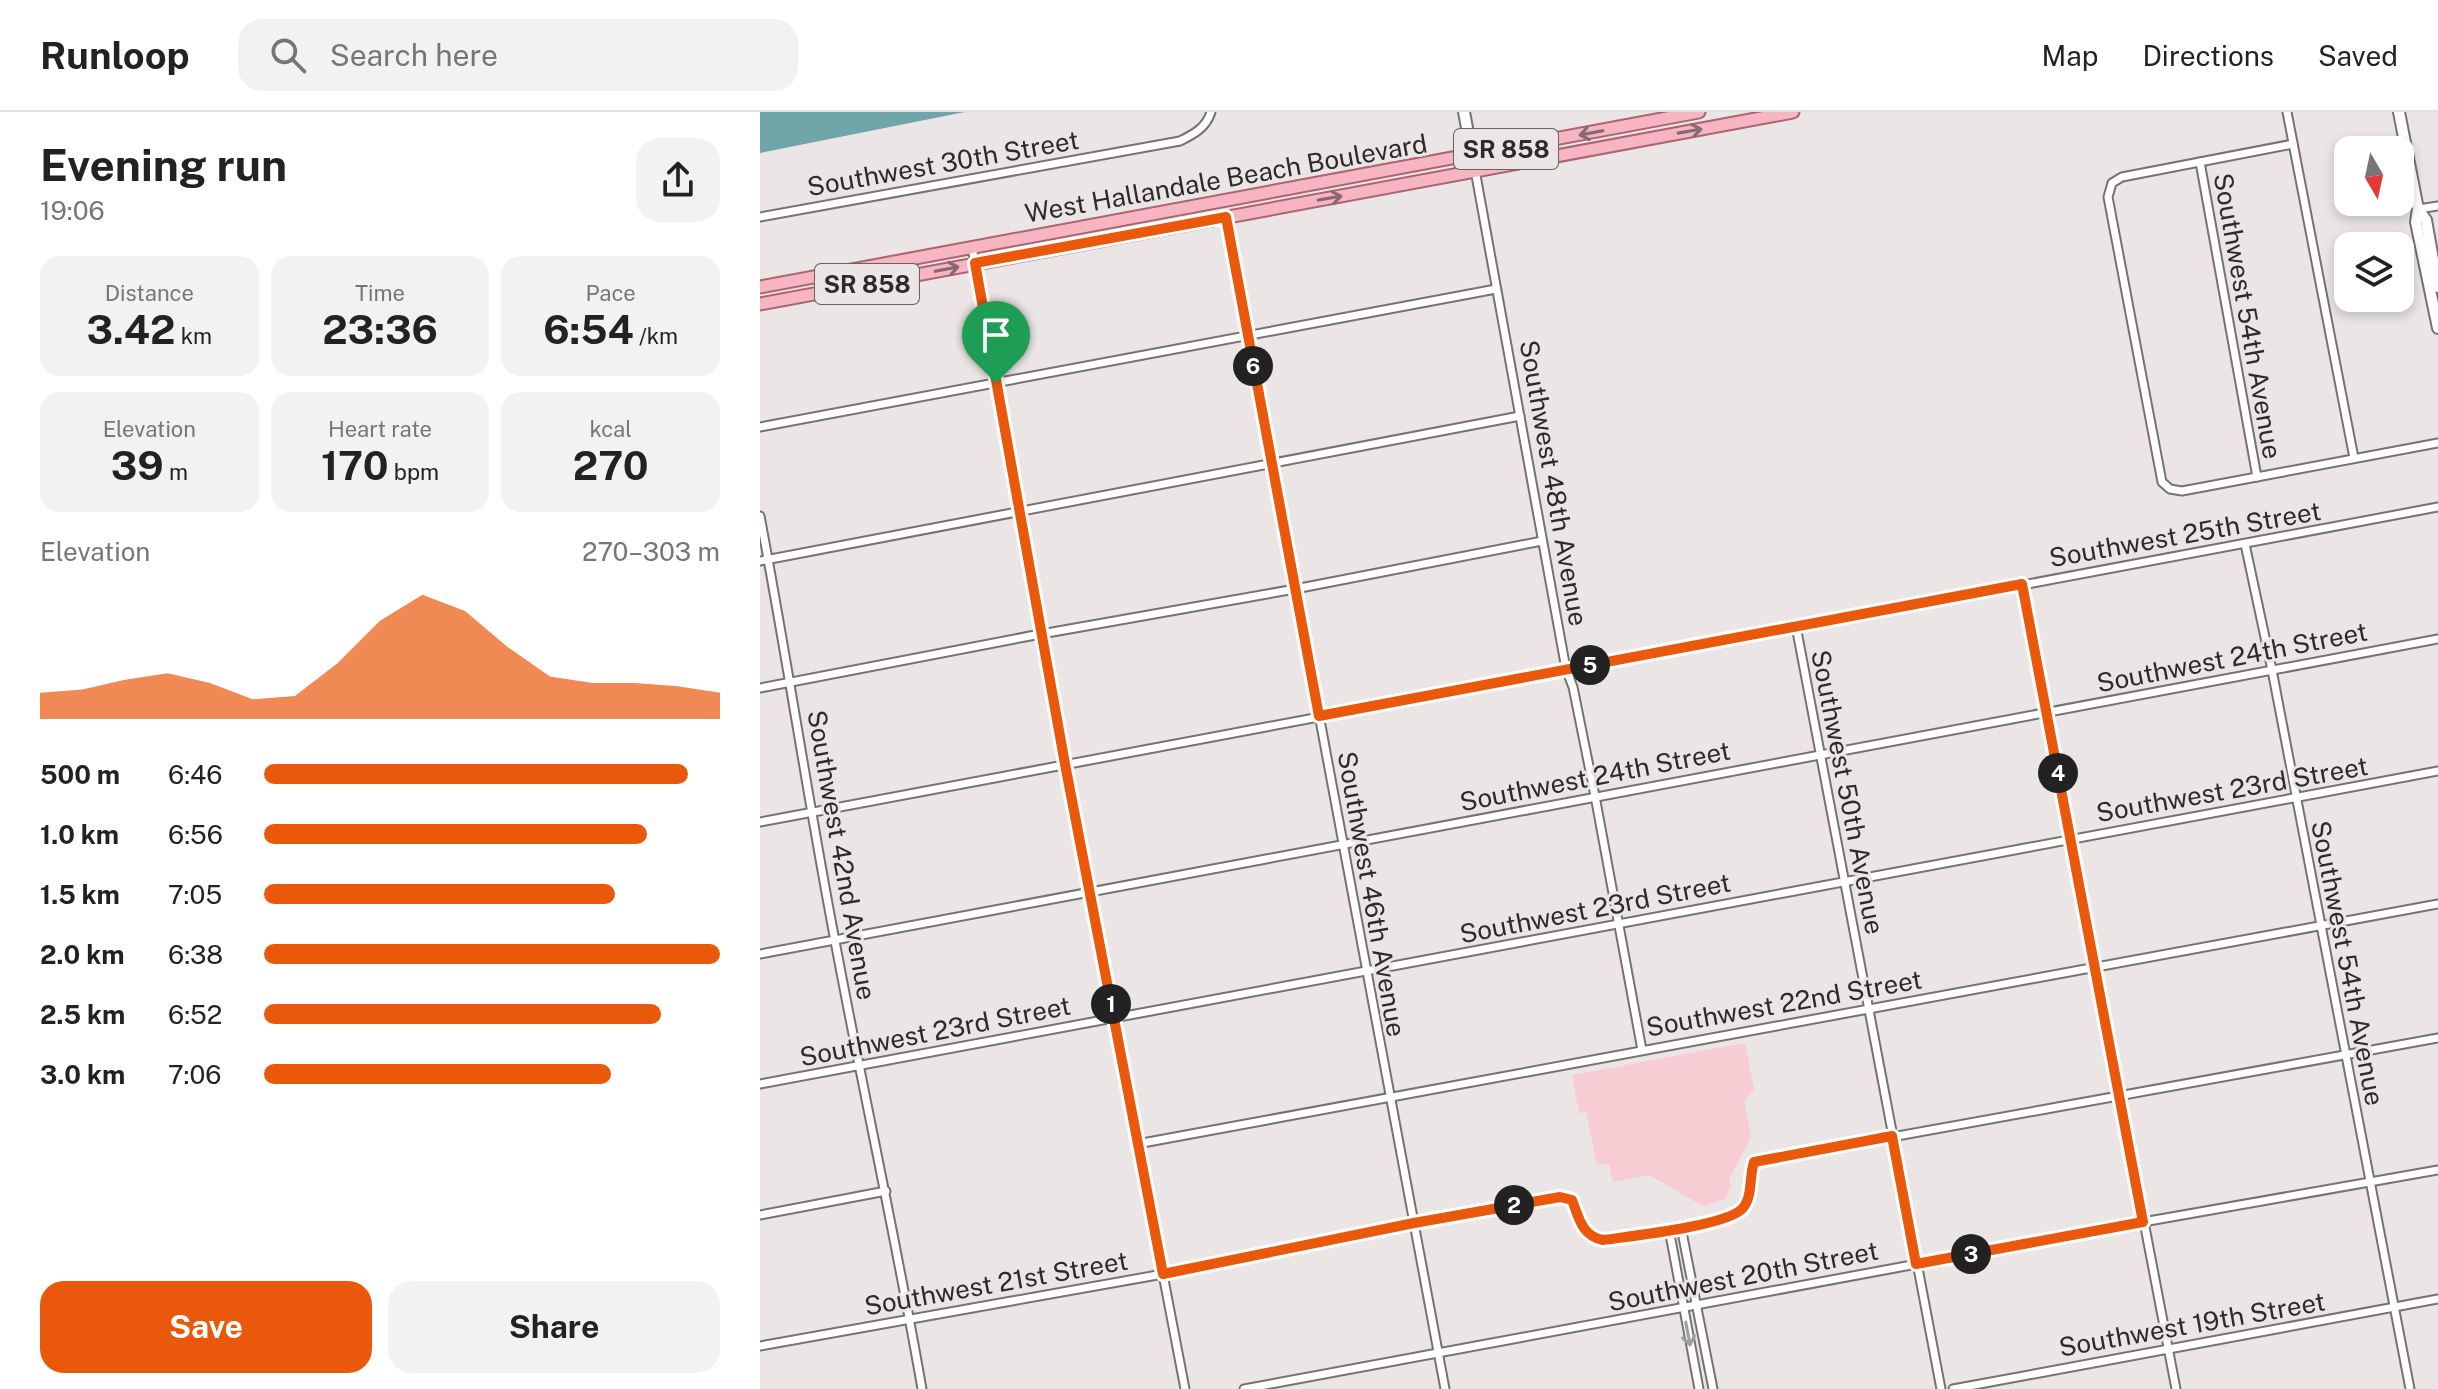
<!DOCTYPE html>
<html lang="en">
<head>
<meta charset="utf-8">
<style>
	body { margin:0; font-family:"Public Sans",sans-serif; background:#f2f2f2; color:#222; height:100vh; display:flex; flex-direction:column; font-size:30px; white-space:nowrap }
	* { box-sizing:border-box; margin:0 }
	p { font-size:26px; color:#767676 }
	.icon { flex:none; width:44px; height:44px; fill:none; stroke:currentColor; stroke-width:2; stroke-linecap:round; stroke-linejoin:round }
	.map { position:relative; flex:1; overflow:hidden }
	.side { display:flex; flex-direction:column; background:#fff; width:760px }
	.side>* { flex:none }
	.needle { width:52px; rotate:171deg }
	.tools { position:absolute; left:1574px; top:24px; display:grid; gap:16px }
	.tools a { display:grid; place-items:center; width:80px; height:80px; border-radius:16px; background:#fff; box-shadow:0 4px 12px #0003; font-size:40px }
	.pin { position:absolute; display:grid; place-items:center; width:68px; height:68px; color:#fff; margin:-82px -34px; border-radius:50% 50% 50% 0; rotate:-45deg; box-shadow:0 0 8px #0007 }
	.pin .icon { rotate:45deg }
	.km { position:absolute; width:40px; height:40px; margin:-20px; border-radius:50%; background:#222; color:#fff; font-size:22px; line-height:40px; text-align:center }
	.round { display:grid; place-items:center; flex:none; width:84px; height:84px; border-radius:24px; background:#f2f2f2 }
	.summary { display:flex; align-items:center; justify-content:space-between; height:136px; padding:0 40px }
	h1 { font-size:44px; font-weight:700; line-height:60px }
	.metrics { display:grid; grid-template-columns:repeat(3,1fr); gap:12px; height:136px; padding:8px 40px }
	.metrics div { display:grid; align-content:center; border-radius:20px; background:#f2f2f2; text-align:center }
	.metrics b { font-size:40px; font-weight:700 }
	.metrics small { font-size:22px; font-weight:400 }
	.metrics p { font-size:22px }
	.chart { height:224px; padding:16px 40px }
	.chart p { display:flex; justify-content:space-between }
	.chart svg { width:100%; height:144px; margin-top:8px; fill:#ea580c; opacity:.7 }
	.primary-button { display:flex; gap:16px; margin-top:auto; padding:16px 40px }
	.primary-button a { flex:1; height:92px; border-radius:24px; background:#ea580c; color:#fff; font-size:32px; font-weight:700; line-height:92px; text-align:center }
	.primary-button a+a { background:#f2f2f2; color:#222 }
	ul { padding:0 40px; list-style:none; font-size:26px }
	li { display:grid; grid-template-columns:128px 96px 1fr; align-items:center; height:60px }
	li i { height:20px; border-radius:10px; background:#ea580c }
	header { display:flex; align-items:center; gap:48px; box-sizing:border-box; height:112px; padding:0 40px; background:#fff; border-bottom:2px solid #e0e0e0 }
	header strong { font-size:38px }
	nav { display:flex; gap:44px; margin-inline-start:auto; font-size:28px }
	.search { width:560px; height:72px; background:#f2f2f2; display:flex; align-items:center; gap:20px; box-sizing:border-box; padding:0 28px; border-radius:24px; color:#767676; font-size:30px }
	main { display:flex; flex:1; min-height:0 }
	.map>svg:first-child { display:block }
	.green { fill:#f7ccd2 }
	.water { fill:#70a6aa }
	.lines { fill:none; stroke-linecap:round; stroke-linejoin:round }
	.street-casing { stroke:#777272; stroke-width:11 }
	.secondary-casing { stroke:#777272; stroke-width:14 }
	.primary-casing { stroke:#ab6471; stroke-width:15 }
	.street { stroke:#fff; stroke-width:7 }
	.secondary { stroke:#fff; stroke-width:10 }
	.primary { stroke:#f6b5c1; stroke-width:11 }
	.oneway { stroke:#87696e }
	.oneway2 { stroke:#a09f9f }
	.route-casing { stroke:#fff; stroke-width:16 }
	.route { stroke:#ea580c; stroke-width:10 }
	.labels { text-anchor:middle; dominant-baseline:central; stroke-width:6; stroke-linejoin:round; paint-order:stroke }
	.shield { fill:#ebe5e5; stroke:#656262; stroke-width:2 }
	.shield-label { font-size:24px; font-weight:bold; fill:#2c2a2a }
	.street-label { font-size:26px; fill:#2c2a2a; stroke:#ebe5e5 }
</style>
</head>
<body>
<header>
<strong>Runloop</strong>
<div class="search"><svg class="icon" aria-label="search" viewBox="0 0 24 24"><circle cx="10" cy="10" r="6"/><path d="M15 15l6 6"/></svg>Search here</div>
<nav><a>Map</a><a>Directions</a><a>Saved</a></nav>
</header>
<main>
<section class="side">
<div class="summary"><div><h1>Evening run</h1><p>19:06</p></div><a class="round"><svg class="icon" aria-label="share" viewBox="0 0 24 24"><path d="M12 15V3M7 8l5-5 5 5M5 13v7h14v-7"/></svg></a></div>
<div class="metrics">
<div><p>Distance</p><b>3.42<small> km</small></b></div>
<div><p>Time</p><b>23:36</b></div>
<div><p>Pace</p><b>6:54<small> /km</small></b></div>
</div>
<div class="metrics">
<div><p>Elevation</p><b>39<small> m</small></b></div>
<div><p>Heart rate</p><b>170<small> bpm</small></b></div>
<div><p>kcal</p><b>270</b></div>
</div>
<div class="chart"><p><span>Elevation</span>270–303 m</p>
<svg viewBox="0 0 160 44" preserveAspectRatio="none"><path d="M0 44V36L10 35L20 32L30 30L40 33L50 38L60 37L70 27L80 14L90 6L100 11L110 22L120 31L130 33L140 33L150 34L160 36V44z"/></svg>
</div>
<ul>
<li><b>500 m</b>6:46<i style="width:93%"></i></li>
<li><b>1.0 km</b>6:56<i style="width:84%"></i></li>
<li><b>1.5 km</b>7:05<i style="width:77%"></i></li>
<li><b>2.0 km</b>6:38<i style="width:100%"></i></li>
<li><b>2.5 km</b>6:52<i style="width:87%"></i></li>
<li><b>3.0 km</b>7:06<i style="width:76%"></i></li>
</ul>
<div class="primary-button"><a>Save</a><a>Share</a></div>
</section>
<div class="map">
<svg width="1678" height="1277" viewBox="0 0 1678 1277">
	<rect width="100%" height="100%" fill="#ebe5e5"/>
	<path class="green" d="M985 931 994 977 984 989 991 1025 969 1067 971 1073 965 1087 943 1094 889 1063 853 1070 849 1052 837 1053 826 1000 819 1001 812 963Z"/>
	<path class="water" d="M0 0H205L0 41Z"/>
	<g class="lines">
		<defs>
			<g id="street">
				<path d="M1527 0 1594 346"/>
				<path d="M1533 32 1362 65 1352 71 1348 85 1402 370 1410 377 1422 379 1678 331"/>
				<path d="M1440 50 1497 365"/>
				<path d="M715 58 806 557 813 575 835 684 882 938"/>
				<path d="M1658 97 1678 94"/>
				<path d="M0 105 420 29C434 22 446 16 451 0"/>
				<path d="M466 105 685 1277"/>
				<path d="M212 135 305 652 425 1277"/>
				<path d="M0 315 736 177"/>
				<path d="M0 404C27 546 48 688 75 829 103 979 136 1127 162 1277"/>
				<path d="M1485 432 1512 558 1650 1277"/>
				<path d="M0 449 760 304"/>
				<path d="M1262 472 1416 1277"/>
				<path d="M1036 514 1181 1277"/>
				<path d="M0 576 270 524 535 477 782 429"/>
				<path d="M0 710 1678 395"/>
				<path d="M0 842 1678 527"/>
				<path d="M0 972 1678 659"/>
				<path d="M377 1032 1678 792"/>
				<path d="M0 1103 126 1079"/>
				<path d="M921 1115 953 1277"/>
				<path d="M909 1117 939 1277"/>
				<path d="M0 1234 403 1162 654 1111 800 1085 812 1088C819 1106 822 1124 843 1128 871 1124 964 1114 982 1097 993 1086 989 1064 994 1050L1678 926"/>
				<path d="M484 1277 1383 1110 1678 1058"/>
				<path d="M1193 1277 1678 1187"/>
			</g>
			<g id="secondary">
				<path d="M704 0 715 58"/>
				<path d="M1639 0 1658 97 1656 110 1678 216"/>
				<path d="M1658 97 1666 108 1678 175"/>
			</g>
			<g id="primary">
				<path d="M0 175 939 0"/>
				<path d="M0 192 1033 0"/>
			</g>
		</defs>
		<use href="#street" class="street-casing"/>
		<use href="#secondary" class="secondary-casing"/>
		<use href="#primary" class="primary-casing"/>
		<use href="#street" class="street"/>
		<use href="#secondary" class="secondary"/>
		<use href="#primary" class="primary"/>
	</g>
	<defs><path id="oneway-shaft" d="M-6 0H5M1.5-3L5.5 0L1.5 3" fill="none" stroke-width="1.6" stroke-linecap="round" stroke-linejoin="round" transform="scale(2)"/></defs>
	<g class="oneway">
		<use href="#oneway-shaft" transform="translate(930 19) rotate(-10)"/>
		<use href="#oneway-shaft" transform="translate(831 21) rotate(169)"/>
		<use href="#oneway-shaft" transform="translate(570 86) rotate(-10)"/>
		<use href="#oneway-shaft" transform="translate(187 157) rotate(-11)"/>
	</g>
	<use class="oneway2" href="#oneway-shaft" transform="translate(928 1222) rotate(79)"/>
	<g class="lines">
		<defs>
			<path id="route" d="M466 105 559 604 1262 472 1383 1110 1156 1152 1132 1024 994 1050C989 1064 993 1086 982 1097 965 1114 871 1124 843 1128 822 1124 819 1106 812 1088L800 1085 654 1111 403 1162 305 652 215 151Z"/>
		</defs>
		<use href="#route" class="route-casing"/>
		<use href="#route" class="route"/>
	</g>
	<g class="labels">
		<g class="shield">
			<rect x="694" y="17" width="104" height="40" rx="6"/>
			<rect x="55" y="152" width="104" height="40" rx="6"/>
		</g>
		<g class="shield-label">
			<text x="746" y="37">SR 858</text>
			<text x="107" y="172">SR 858</text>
		</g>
		<g class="street-label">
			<text transform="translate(183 51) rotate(-10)">Southwest 30th Street</text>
			<text transform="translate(466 66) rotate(-10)">West Hallandale Beach Boulevard</text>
			<text transform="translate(1488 204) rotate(80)">Southwest 54th Avenue</text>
			<text transform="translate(794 371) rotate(80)">Southwest 48th Avenue</text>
			<text transform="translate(1425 422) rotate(-10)">Southwest 25th Street</text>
			<text transform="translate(1472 545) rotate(-11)">Southwest 24th Street</text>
			<text transform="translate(835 664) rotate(-11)">Southwest 24th Street</text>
			<text transform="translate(1472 677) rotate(-10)">Southwest 23rd Street</text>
			<text transform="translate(1088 680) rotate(79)">Southwest 50th Avenue</text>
			<text transform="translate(82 743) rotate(80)">Southwest 42nd Avenue</text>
			<text transform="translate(612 782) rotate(80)">Southwest 46th Avenue</text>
			<text transform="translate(835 796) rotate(-11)">Southwest 23rd Street</text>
			<text transform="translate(1588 851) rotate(79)">Southwest 54th Avenue</text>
			<text transform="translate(1024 891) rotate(-10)">Southwest 22nd Street</text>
			<text transform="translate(175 919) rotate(-11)">Southwest 23rd Street</text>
			<text transform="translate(983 1164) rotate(-11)">Southwest 20th Street</text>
			<text transform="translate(236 1171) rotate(-10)">Southwest 21st Street</text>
			<text transform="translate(1432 1212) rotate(-10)">Southwest 19th Street</text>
		</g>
	</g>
</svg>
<div class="tools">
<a><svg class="needle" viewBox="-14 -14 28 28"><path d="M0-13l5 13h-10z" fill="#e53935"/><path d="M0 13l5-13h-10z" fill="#767676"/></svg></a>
<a><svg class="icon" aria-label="layers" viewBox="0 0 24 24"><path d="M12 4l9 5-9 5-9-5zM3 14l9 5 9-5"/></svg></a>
</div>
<div class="pin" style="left:236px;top:271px;background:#1e9e55"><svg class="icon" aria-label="arrive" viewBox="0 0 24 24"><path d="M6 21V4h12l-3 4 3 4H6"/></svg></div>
<b class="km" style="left:351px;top:892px">1</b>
<b class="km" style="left:754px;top:1093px">2</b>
<b class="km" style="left:1211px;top:1142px">3</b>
<b class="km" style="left:1298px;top:661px">4</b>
<b class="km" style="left:830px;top:553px">5</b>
<b class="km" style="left:493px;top:254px">6</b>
</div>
</main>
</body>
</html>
